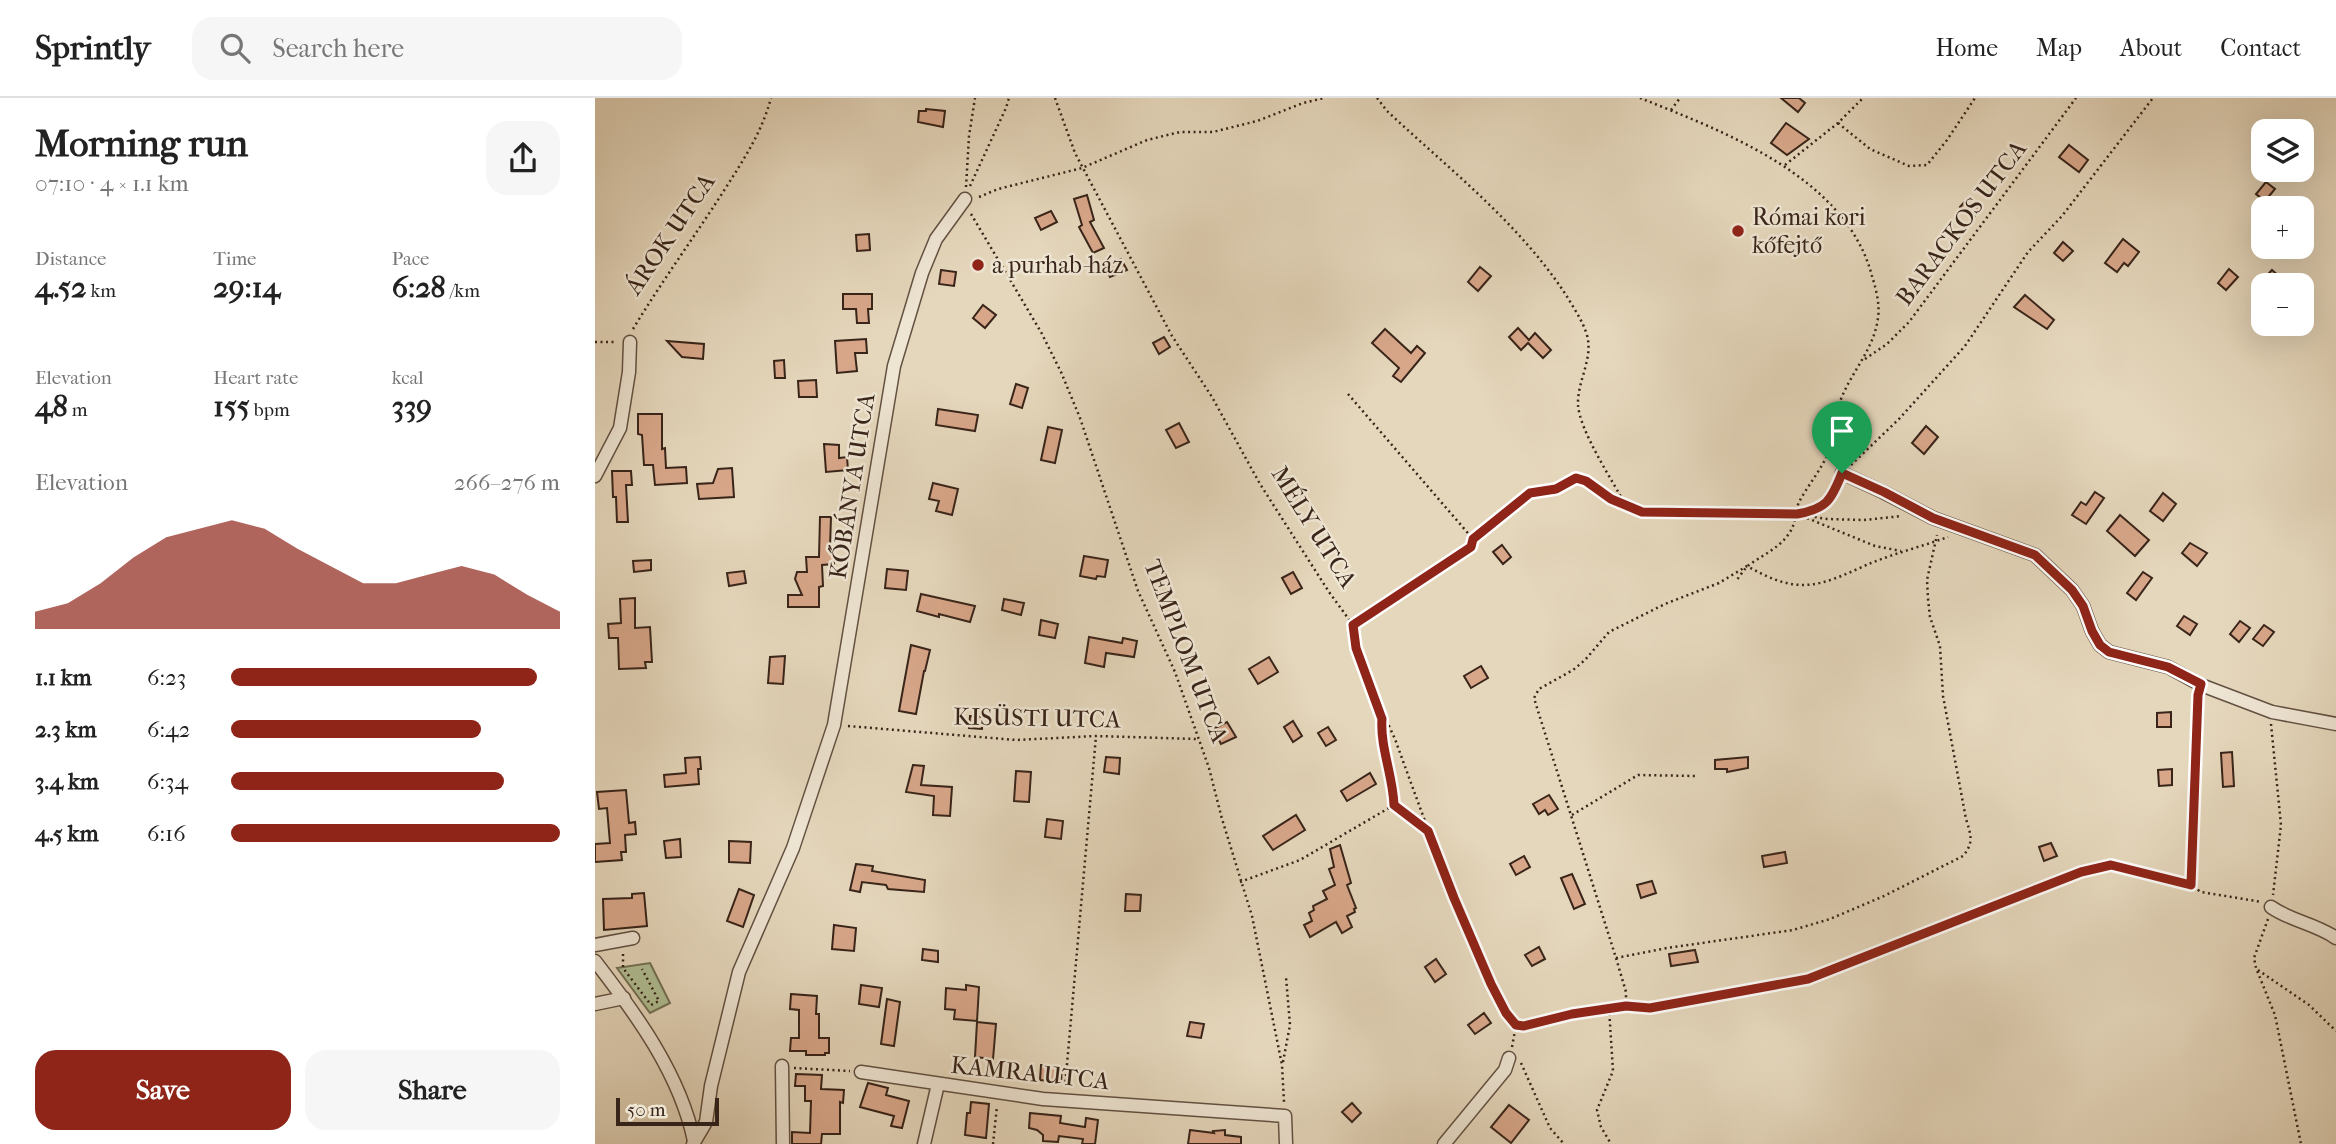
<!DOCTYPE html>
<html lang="en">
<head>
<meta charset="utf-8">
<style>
	body { margin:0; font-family:"IM FELL French Canon",serif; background:#f6f6f6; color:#222; height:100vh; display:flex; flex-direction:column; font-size:26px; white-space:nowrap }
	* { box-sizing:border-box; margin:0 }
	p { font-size:23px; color:#767676 }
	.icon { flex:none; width:38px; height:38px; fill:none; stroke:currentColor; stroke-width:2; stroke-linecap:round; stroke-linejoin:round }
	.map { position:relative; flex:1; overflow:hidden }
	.sheet { display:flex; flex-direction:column; background:#fff; width:595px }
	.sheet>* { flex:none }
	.buttons { position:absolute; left:1656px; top:21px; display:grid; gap:14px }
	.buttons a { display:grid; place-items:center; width:63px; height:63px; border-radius:14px; background:#fff; box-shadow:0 7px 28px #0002; font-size:35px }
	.scale { position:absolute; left:21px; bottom:18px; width:103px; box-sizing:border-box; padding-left:7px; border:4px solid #382419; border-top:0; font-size:19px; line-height:24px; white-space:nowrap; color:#382419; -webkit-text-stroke:5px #eee5d3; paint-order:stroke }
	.pin { position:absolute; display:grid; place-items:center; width:60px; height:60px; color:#fff; margin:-72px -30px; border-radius:50% 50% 50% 0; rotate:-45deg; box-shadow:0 0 7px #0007 }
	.pin .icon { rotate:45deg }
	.round { display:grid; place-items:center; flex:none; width:74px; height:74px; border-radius:21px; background:#f6f6f6 }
	.headline { display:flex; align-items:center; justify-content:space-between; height:119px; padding:0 35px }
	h1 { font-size:38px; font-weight:700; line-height:52px }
	.figures { display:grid; grid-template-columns:repeat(3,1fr); gap:10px; height:119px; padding:7px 35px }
	.figures div { display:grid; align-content:center }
	.figures b { font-size:30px; font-weight:700 }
	.figures small { font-size:19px; font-weight:400 }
	.figures p { font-size:19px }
	.chart { height:196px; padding:14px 35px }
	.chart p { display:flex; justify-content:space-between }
	.chart svg { width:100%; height:126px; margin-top:7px; fill:#8f2418; opacity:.7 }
	.primary-button { display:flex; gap:14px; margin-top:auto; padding:14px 35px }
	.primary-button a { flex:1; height:80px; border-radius:21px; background:#8f2418; color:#fff; font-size:28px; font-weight:700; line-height:80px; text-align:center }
	.primary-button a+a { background:#f6f6f6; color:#222 }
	ul { padding:0 35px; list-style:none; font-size:23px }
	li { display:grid; grid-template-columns:112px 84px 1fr; align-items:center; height:52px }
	li i { height:18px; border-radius:9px; background:#8f2418 }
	header { display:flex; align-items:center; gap:42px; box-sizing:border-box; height:98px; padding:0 35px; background:#fff; border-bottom:2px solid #e0e0e0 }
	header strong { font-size:33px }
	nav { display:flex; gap:38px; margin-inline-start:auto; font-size:24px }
	.search { width:490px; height:63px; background:#f6f6f6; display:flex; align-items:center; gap:18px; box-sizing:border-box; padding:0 24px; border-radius:21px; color:#767676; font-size:26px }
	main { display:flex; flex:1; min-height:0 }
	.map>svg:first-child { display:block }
	.green { fill:#b0bf94; stroke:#747256; stroke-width:2 }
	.building { fill:#d8a78a; stroke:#382419; stroke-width:2 }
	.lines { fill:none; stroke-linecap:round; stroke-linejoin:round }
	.minor-casing { stroke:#635142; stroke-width:15 }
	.path { stroke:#382419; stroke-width:2.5; stroke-dasharray:2 3.5; stroke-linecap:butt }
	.minor { stroke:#eee5d3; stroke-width:12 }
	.route-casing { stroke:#fff; stroke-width:14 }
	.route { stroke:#8f2418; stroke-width:9 }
	.poi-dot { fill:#8f2418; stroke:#eee5d3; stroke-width:2.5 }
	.labels { text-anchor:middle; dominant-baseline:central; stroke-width:5; stroke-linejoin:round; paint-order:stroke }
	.poi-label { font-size:24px; fill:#382419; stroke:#eee5d3; text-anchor:start }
	.street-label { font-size:24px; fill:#382419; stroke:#eee5d3 }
</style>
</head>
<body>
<header>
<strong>Sprintly</strong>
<div class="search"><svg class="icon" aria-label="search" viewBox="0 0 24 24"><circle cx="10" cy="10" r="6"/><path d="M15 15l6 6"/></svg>Search here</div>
<nav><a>Home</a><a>Map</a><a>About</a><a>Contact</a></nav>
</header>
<main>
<section class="sheet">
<div class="headline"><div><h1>Morning run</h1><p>07:10 · 4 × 1.1 km</p></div><a class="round"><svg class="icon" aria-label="share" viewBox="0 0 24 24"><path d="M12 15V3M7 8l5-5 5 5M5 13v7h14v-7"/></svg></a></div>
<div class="figures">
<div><p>Distance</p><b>4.52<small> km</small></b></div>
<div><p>Time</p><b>29:14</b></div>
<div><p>Pace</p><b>6:28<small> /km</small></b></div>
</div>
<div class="figures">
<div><p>Elevation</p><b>48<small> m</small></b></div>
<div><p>Heart rate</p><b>155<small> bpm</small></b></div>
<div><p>kcal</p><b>339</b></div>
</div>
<div class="chart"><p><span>Elevation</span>266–276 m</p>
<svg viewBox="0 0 160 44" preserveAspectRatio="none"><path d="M0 44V38L10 35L20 28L30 19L40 12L50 9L60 6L70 9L80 16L90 22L100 28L110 28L120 25L130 22L140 25L150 32L160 38V44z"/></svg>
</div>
<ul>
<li><b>1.1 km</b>6:23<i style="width:93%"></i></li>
<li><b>2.3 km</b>6:42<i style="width:76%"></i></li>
<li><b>3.4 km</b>6:34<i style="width:83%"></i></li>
<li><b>4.5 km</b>6:16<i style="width:100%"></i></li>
</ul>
<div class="primary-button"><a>Save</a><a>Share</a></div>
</section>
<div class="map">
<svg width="1741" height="1046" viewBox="0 0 1741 1046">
	<rect width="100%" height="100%" fill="#e5d7bc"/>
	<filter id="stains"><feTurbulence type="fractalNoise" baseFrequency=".00286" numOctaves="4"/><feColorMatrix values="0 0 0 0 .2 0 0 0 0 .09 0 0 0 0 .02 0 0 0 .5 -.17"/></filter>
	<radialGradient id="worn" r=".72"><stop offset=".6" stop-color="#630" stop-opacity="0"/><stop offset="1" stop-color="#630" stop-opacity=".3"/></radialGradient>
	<path class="green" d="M55 865 75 905 55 915 22 870Z"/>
	<g class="building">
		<path d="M1186 0H1204L1210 5 1203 14Z"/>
		<path d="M331 11 350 13 348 29 323 24 324 13H331Z"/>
		<path d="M1191 25 1214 41 1192 57 1176 45Z"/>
		<path d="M1474 47 1493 62 1484 74 1464 59Z"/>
		<path d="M1671 84 1680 91 1670 103 1661 96Z"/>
		<path d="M492 97 499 122 495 124 509 150 498 155 484 129 487 127 479 101Z"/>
		<path d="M1374 99 1386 110 1378 120 1365 109Z"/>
		<path d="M456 113 462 124 446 132 440 120Z"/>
		<path d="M274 136 275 152 262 153 261 137Z"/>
		<path d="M1528 141 1544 154 1533 168 1529 165 1522 174 1510 165Z"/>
		<path d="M1468 144 1478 153 1468 163 1459 155Z"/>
		<path d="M526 161 532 172 515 179 510 168Z"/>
		<path d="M885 169 896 178 883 193 873 184Z"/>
		<path d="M1634 171 1643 179 1631 192 1623 185Z"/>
		<path d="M346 172 361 174 359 188 344 186Z"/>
		<path d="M1677 172 1694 187H1663Z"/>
		<path d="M248 196H277V211H273L274 225H262L261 211H248Z"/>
		<path d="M1430 197 1459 222 1452 231 1419 209Z"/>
		<path d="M388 207 401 217 390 230 378 220Z"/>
		<path d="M923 230 934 242 940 235 956 252 948 260 933 245 926 252 914 239Z"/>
		<path d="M790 231 816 255 822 248 830 255 806 284 798 278 804 270 777 245Z"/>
		<path d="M569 239 575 249 564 256 558 245Z"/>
		<path d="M271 241 272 255H260L262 273 242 275 240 243Z"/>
		<path d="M72 243 109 246 108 261 87 259Z"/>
		<path d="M189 262 190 280H180L179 263Z"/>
		<path d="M221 282 222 299H204L203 283Z"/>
		<path d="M421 286 433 290 427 310 415 306Z"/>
		<path d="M343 311 383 317 380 333 341 327Z"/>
		<path d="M43 316H67V351L70 350 71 370 91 369 92 385 60 387 58 367H49L47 337 43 336Z"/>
		<path d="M584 325 594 344 581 350 571 332Z"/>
		<path d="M1331 328 1343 339 1329 356 1317 345Z"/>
		<path d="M453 329 467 332 460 365 446 362Z"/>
		<path d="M229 346 244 347V360L252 359 253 372 231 374Z"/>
		<path d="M137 370 139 399 104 401 102 386 118 385 123 371Z"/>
		<path d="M17 373H36L37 387H31L33 424H22L21 399H18Z"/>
		<path d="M338 385 363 391 357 417 341 413 344 403 334 401Z"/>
		<path d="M1500 394 1509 400 1491 426 1477 417 1486 404 1491 407Z"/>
		<path d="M1568 395 1581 406 1568 423 1555 413Z"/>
		<path d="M1525 417 1554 442 1540 458 1512 433Z"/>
		<path d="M225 419H236L235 449H237L239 466 227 467 228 488 224 489V509H193V497H207L200 481 202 474H212L211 459H224Z"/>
		<path d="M1595 445 1612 455 1602 468 1587 455Z"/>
		<path d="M907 447 916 459 908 466 898 454Z"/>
		<path d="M489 458 513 462 510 479 502 478 501 481 485 478Z"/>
		<path d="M56 462V472L39 474 38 463Z"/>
		<path d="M292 471 313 473 311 492 290 490Z"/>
		<path d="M149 473 151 485 134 488 132 475Z"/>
		<path d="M698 474 707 490 696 496 687 480Z"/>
		<path d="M1548 474 1557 480 1541 502 1532 495Z"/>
		<path d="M326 496 380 508 375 524 344 516V519L322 513Z"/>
		<path d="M40 500V530L55 529 57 564H50L51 570 24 571 23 540H14L13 526 26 525 25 501Z"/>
		<path d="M409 501 429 505 426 517 407 512Z"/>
		<path d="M1589 518 1602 526 1595 537 1582 528Z"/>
		<path d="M446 522 463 526 460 540 444 537Z"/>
		<path d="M1645 523 1655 530 1644 544 1635 536Z"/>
		<path d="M1669 527 1679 534 1668 548 1658 541Z"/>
		<path d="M494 539 527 545 528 540 542 543 539 559 511 555 509 569 490 565Z"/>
		<path d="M316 547 335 552 330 573H329L321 616 304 613Z"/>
		<path d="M190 558 188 586 173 585 175 559Z"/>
		<path d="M674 559 683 574 663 586 654 571Z"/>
		<path d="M886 568 893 580 876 590 869 578Z"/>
		<path d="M1576 614V629H1562V615Z"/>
		<path d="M375 618 388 619 387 631 374 630Z"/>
		<path d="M698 623 707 638 698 644 689 629Z"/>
		<path d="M632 624 641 639 626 646 618 631Z"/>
		<path d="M733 629 741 642 731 648 723 635Z"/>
		<path d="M1637 654 1639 688 1628 689 1626 655Z"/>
		<path d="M105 659 106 671H103L104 686 70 689 69 677 91 675 90 660Z"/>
		<path d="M511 659 525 660 524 676 509 674Z"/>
		<path d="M1153 659V670L1132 674V671H1120V662Z"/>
		<path d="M318 667 329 668 326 687 357 689 355 718 338 717 339 698 311 694Z"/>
		<path d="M1577 671V687L1564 688 1563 672Z"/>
		<path d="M421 673 436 674 434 704 419 703Z"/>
		<path d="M775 675 781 686 752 703 746 693Z"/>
		<path d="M31 692 34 725 40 724 41 736 30 737 31 754H26L27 762 0 764V746L15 745 12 710 4 711 2 694Z"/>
		<path d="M954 697 963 711 953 717 950 712 944 716 938 706Z"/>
		<path d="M701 717 710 732 678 752 668 738Z"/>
		<path d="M452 721 468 723 466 741 450 739Z"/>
		<path d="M85 741 86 759 71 760 69 743Z"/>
		<path d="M134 743 156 744 155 765 134 764Z"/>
		<path d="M1456 745 1462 758 1449 763 1444 749Z"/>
		<path d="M745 747 756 785 752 787 761 810 759 811 760 814 752 818 757 829 747 835 741 824 715 839 709 827 717 823 714 815 719 812 718 808 732 801 728 793 740 787 734 771 739 769 735 751Z"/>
		<path d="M1190 754 1192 765 1169 769 1167 758Z"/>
		<path d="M929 758 935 769 921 777 915 766Z"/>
		<path d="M261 766 278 768 277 773 330 782 329 794 293 791 291 787 267 784 265 794 255 792Z"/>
		<path d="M977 776 990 806 979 811 966 780Z"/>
		<path d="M1057 783 1061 795 1046 800 1042 787Z"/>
		<path d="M144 791 159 797 148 829 132 823Z"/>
		<path d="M49 795 52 828 9 832 8 801 37 800V796Z"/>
		<path d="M531 796 546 797 545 813H530Z"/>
		<path d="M239 827 261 830 259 853 237 851Z"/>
		<path d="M944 849 950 861 937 868 930 857Z"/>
		<path d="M328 851 343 853V864L327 862Z"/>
		<path d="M1100 852 1103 864 1076 868 1074 856Z"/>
		<path d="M841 861 851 876 840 884 830 869Z"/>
		<path d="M266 887 287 890 284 909 264 906Z"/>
		<path d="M371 887 384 889 382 923 359 921 360 912 350 911 351 890 371 892Z"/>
		<path d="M196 896 222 898 221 916H224V940H234V955H230V957H211V953H195L196 940H204V912L195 911Z"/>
		<path d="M292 901 305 904 299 948 286 946Z"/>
		<path d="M889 915 896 925 880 936 873 927Z"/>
		<path d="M382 924 401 926 398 961 380 959Z"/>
		<path d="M595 924 609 926 606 940 592 938Z"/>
		<path d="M446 967 467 969 466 984 445 982Z"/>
		<path d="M201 976 227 977 226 991 249 992 248 1005 245 1004V1036H227L226 1046H197V1034L215 1035 216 1003H210V988H200Z"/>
		<path d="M273 985 293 990 291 997 314 1003 307 1030 296 1028 299 1018 265 1009Z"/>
		<path d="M376 1004 394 1006 391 1040 370 1037 372 1015H375Z"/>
		<path d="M757 1005 766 1015 757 1024 747 1014Z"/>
		<path d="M914 1007 934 1022 916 1045 896 1029Z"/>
		<path d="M435 1015 466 1018 465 1025 490 1029 491 1020 503 1022 500 1046H487L488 1041 464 1038 463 1044 448 1043V1037L442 1032 434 1030Z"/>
		<path d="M595 1032 619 1035 618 1033 630 1032V1037L646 1039V1046H593Z"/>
	</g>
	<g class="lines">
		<defs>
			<g id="minor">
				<path d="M1247 375 1288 394 1338 420 1440 457 1477 492 1488 508 1497 533 1505 547 1514 554 1573 569 1606 587 1677 614 1741 626"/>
				<path d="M0 378 25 330 34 274 35 244"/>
				<path d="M1676 809C1696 823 1721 826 1741 840"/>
				<path d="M0 847 38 840"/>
				<path d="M0 863C41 916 85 976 99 1043"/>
				<path d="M0 906 29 900"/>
				<path d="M187 968 188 1046"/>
				<path d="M266 974 448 1001 690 1018 691 1046"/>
				<path d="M98 1046 111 1024 116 988 144 874 198 750 239 627 299 268 327 175 341 141 370 101"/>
				<path d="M329 1046 343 986"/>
				<path d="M849 1046 910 972 914 960"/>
			</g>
		</defs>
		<use href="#minor" class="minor-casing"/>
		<g class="path">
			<path d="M460 0 480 55 577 238 617 299 665 386 734 494 758 527 761 550 787 621 794 628 800 641C825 710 850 779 879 847 891 874 902 904 921 927L917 949"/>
			<path d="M782 0 792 13C854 71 924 125 971 197 978 209 986 220 991 234 1000 259 982 282 983 307 985 334 1018 383 1031 408L1047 414H1188L1232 421 1269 422 1307 418"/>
			<path d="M1045 0C1130 34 1251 79 1277 178 1281 191 1285 206 1283 220 1279 251 1257 273 1246 301 1239 317 1240 337 1234 353 1227 371 1213 387 1204 404 1200 413 1201 425 1195 434 1185 450 1169 456 1154 467 1149 471 1145 478 1141 483"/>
			<path d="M1076 12 1085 0"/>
			<path d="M1243 25 1275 51 1314 68 1332 67 1352 42 1380 0"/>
			<path d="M1190 67 1243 25 1268 0"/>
			<path d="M375 88 411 10 414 0"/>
			<path d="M371 89 374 38 380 0"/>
			<path d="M384 99 403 91 487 70 552 42 585 34H618L662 23 708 5 729 0"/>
			<path d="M376 116 446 234 466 274 485 320 543 493 580 574 614 670 627 721 657 818 687 967 689 1004"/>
			<path d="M38 231C67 183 100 138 130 91 149 61 167 34 176 0"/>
			<path d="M0 244H21"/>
			<path d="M1270 261 1292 246 1314 224 1481 0"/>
			<path d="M753 296 878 441"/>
			<path d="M1234 353 1241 365"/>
			<path d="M1256 367 1304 321 1370 248 1433 154 1467 118 1558 0"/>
			<path d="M1205 415C1225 412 1233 408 1242 388"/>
			<path d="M1207 418 1280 448 1306 453"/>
			<path d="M758 527 876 449 878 441 935 395 961 391 981 380 991 384 1031 408"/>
			<path d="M787 621C785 649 798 679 799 707"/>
			<path d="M1676 626 1686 727 1678 797"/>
			<path d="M253 628 421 642 501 638 602 641"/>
			<path d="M977 717 1043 677 1100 678"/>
			<path d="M645 784 705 762 799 707 832 732"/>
			<path d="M1596 787 1603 598"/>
			<path d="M1673 821 1659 860 1661 870 1680 917 1706 1046"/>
			<path d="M28 856V870L56 907 64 903 47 871"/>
			<path d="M1021 860 1072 850 1198 832 1235 821 1289 798 1368 758C1379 745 1376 737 1371 721L1348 598 1345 548 1335 519 1333 501 1332 482 1342 437"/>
			<path d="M1663 872 1714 907 1741 933"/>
			<path d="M1031 908 1055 910 1213 881 1486 774 1516 767 1596 787 1606 794 1667 804"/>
			<path d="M1014 910 1018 973 1002 1012 1006 1029 1016 1046"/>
			<path d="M921 927 929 928 977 916 1031 908V894L1021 860 943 613 939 600 944 591 978 572 990 562 1014 534 1070 506 1124 485 1152 468C1170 478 1188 487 1208 487 1231 487 1255 474 1276 465 1301 455 1328 448 1353 439"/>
			<path d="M688 964 695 927 691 879"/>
			<path d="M926 965 955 1030 969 1046"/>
			<path d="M199 970 255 973"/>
			<path d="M470 989 501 638"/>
			<path d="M398 1046 402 1008"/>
		</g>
		<use href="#minor" class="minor"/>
	</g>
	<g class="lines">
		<defs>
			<path id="route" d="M1247 375 1289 394 1338 420 1440 457 1477 492 1488 508 1497 533 1505 547 1514 554 1573 569 1606 586 1603 597 1596 787 1516 767 1486 774 1213 881 1055 910 1031 908 977 916 929 928 921 927 911 915 896 886 859 800 833 733 799 707C798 678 785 649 787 621L761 550 758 527 876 449 878 441 935 395 961 391 981 380 991 383 1016 401 1047 414 1202 416C1231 411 1236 403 1247 375Z"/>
		</defs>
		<use href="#route" class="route-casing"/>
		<use href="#route" class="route"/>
	</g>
	<g class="poi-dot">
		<circle cx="1143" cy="133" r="7"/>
		<circle cx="383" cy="167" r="7"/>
	</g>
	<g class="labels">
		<g class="poi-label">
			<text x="1157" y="119">Római kori<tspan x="1157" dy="28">kőfejtő</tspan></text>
			<text x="397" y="167">a purhab-ház</text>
		</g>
		<g class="street-label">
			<text transform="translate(1366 125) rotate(-53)">BARACKOS UTCA</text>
			<text transform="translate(75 136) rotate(-56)">ÁROK UTCA</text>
			<text transform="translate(257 388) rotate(-81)">KŐBÁNYA UTCA</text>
			<text transform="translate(719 429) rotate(58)">MÉLY UTCA</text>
			<text transform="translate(591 553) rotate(69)">TEMPLOM UTCA</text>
			<text transform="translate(442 620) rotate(1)">KISÜSTI UTCA</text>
			<text transform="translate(435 975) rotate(6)">KAMRA UTCA</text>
		</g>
	</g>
	<rect width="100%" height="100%" filter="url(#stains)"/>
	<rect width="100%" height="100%" fill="url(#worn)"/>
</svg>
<div class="buttons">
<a><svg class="icon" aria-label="layers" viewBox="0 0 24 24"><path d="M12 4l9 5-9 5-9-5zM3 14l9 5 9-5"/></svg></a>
<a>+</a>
<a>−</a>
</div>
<div class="scale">50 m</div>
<div class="pin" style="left:1247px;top:375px;background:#1e9e55"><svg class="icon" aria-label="arrive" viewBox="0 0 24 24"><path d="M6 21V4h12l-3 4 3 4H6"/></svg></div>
</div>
</main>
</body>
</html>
